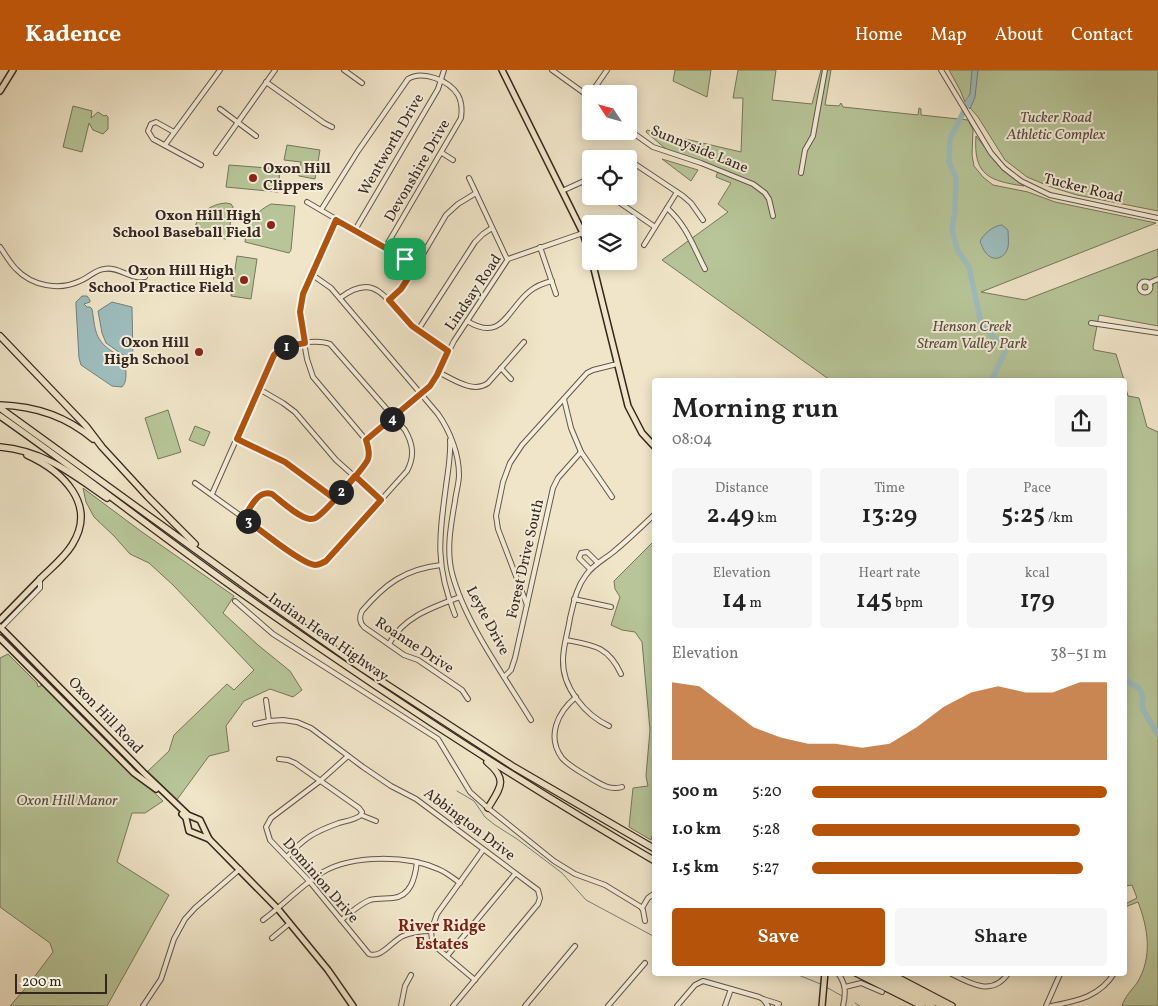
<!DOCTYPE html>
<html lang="en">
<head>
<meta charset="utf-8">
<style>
	body { margin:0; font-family:Vollkorn,serif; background:#f6f6f6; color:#222; height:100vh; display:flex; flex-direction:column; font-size:19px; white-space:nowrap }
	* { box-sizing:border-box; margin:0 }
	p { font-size:16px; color:#767676 }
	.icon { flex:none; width:28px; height:28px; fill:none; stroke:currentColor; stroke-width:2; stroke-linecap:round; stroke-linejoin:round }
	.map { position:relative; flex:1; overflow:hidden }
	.sheet { position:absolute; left:652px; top:308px; width:475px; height:598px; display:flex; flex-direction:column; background:#fff; border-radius:5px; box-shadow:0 2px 12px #0003 }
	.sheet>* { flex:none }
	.needle { width:32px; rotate:306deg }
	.controls { position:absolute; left:582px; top:15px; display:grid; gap:10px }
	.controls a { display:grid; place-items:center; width:55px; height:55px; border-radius:5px; background:#fff; box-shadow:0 2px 12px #0003; font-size:25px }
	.scale { position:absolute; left:15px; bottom:12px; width:92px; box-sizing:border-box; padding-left:5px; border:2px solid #352720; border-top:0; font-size:14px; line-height:18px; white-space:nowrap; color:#352720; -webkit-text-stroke:4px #f5eedb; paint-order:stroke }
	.pin { position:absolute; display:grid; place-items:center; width:42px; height:42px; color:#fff; margin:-21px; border-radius:10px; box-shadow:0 2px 8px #0006 }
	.km { position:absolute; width:25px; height:25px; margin:-12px; border-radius:50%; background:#222; color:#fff; font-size:14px; line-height:25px; text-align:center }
	.round { display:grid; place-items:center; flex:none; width:52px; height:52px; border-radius:5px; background:#f6f6f6 }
	.headline { display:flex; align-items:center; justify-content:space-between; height:85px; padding:0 20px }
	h1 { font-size:28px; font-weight:600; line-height:38px }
	.stats { display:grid; grid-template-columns:repeat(3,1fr); gap:8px; height:85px; padding:5px 20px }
	.stats div { display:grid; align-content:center; border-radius:5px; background:#f6f6f6; text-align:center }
	.stats b { font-size:25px; font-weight:600 }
	.stats small { font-size:14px; font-weight:400 }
	.stats p { font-size:14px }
	.chart { height:140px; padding:10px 20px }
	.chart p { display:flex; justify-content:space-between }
	.chart svg { width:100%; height:90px; margin-top:5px; fill:#b45309; opacity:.7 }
	.primary-button { display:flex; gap:10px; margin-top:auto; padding:10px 20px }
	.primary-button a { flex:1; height:58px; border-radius:5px; background:#b45309; color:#fff; font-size:20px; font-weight:600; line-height:58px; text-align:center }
	.primary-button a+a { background:#f6f6f6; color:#222 }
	ul { padding:0 20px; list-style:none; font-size:16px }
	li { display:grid; grid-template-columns:80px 60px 1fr; align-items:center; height:38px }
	li i { height:12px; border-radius:6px; background:#b45309 }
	header { display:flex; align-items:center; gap:30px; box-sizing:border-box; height:70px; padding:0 25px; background:#b45309; color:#fff }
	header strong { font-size:24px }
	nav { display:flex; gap:28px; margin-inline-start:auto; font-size:18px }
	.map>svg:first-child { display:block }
	.green { fill:#b7c598; stroke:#76765c }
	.water { fill:#9dbdbd; stroke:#73817e }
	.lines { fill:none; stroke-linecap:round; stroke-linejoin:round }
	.stream { stroke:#73817e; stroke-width:1 }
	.river { stroke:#9dbdbd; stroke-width:5.5 }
	.minor-casing { stroke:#64564a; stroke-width:6 }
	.major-casing { stroke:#352720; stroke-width:8 }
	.highway-casing { stroke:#352720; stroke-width:8 }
	.minor { stroke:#f5eedb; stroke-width:4 }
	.major { stroke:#f0e5c8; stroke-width:5 }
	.highway { stroke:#f0e5c8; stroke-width:5.5 }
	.route-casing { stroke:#fff; stroke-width:10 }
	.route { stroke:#b45309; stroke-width:6 }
	.poi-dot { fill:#8f2418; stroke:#f5eedb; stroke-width:2 }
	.labels { text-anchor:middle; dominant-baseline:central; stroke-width:4; stroke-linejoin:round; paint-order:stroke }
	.park-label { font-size:15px; font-style:italic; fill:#564e3e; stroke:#f5eedb }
	.street-label { font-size:15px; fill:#352720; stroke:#f5eedb }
	.poi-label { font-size:15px; font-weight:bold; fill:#352720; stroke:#f5eedb; text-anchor:end }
	.neighbourhood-label { font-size:16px; font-weight:bold; fill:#7a1f14; stroke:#f5eedb }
</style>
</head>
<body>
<header>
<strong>Kadence</strong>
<nav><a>Home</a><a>Map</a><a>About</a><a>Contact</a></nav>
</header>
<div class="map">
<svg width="1158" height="936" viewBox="0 0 1158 936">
	<rect width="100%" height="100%" fill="#f0e5c8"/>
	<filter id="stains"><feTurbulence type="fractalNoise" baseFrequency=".004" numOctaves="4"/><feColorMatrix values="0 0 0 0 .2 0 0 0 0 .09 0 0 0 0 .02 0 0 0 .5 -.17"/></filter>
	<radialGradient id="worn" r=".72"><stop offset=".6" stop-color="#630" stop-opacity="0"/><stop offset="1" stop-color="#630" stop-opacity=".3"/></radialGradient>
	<g class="green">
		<path d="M675 0H711L707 27 673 11Z"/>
		<path d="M738 0H776L772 30 812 34 821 0H831L825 35 839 36 841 33 843 37 918 45 919 38 921 39V45L968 50 973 60 972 85 974 96 983 107 993 115 1028 122 1055 132 1156 153 981 222 1025 230 1158 179V256L1099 245 1093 277 1094 280 1116 284 1124 310H830L662 190 728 142 718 134 731 113 716 107 718 101 673 85 646 62 647 60 741 82 743 28H733Z"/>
		<path d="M949 0H1158V141L1077 125 1051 117 1027 107 1005 90 978 47 965 32 960 20Z"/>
		<path d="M73 36 92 41 91 48 98 42 104 46 106 45 108 47V59L103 64 93 60 89 53 82 82 63 77Z"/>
		<path d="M976 66 1000 97 1024 116C990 111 973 106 976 66Z"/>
		<path d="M287 75 320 80 315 109 299 106 301 92 284 90Z"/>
		<path d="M662 89 698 100 691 111Z"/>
		<path d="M229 95 280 99 278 122 226 117Z"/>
		<path d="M226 133 231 134 233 137 228 167 226 169 198 165 194 161C197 144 210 134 226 133Z"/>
		<path d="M271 134 295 136 291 180 289 183 245 172C247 153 254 143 271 134Z"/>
		<path d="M237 186 257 189 251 229 231 226Z"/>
		<path d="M1125 315 1128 326 1139 328 1147 357 1158 362V936H1122C1125 926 1131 921 1137 913 1153 887 1148 858 1138 832L1125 837V834L1137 828 1132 815 1125 816Z"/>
		<path d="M168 340 181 382 158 389 145 348Z"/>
		<path d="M195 356 210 362 204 376 189 370Z"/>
		<path d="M83 418 142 462 234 526 223 543 258 575 290 601 302 620 293 627 270 619 244 631 226 656 229 681 209 686 176 731 147 702 169 681 174 665 227 614 234 620 254 600 173 515 149 493 130 484 114 466 94 447 86 432Z"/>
		<path d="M655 470V755L651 770 629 757 633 718 648 716 646 706 650 660 642 572 635 562 622 560 611 555 620 527 615 519 614 511Z"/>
		<path d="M8 584 37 613 38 617 42 615 163 731 145 743H132L117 792 169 825 107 936H10L29 914 53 882 50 873 0 837V588Z"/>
	</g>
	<g class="water">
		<path d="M972 0H978L975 27 970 39 965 32 970 24Z"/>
		<path d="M1002 155 1008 160C1008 165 1009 172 1008 177 1005 189 993 192 986 183 983 180 982 175 980 172 982 165 994 155 1002 155Z"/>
		<path d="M82 226H87L90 230V232L84 234 87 237H90L92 239C94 249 94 262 100 270 109 284 125 283 126 302 126 308 126 313 122 317L112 316 81 295 79 288 76 236V232Z"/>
		<path d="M112 232 132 237 133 292 106 273 102 263 98 241Z"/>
	</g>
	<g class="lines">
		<g class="stream">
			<path d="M457 721 474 731 485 747 495 755 517 769 562 803 586 830 655 867"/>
			<path d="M791 902 823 915"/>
			<path d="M826 917 842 926"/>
			<path d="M855 933 860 936"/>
		</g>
		<g class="river">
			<path d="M970 29 950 69 949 92 956 108 955 141 952 160 958 181 969 197 981 253 994 268 1002 273 1006 280 993 307 994 310"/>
			<path d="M1125 610 1139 618 1143 627 1142 638 1158 665"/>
		</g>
		<defs>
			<g id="minor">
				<path d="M344 0 362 13"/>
				<path d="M552 0 591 28"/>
				<path d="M941 0 991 83 1004 98 1021 111 1050 125 1158 148"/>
				<path d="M266 12 324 53 332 57"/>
				<path d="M589 26 607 0"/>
				<path d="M220 39 256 66"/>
				<path d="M629 60 653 77 701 93 753 114 765 123 769 129 773 146"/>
				<path d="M174 62 156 52 151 54 148 61 153 69 201 95"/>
				<path d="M165 75 220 0"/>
				<path d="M216 83 275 0"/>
				<path d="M442 83 453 90"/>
				<path d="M629 90 683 126 691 133 703 150"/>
				<path d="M801 103 805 80 813 66 825 0"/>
				<path d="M469 108 507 189"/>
				<path d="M562 121 584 111 591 114"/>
				<path d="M610 126 655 157"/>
				<path d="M307 132 416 196"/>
				<path d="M667 138C687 156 693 176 705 199"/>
				<path d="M321 140 358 81 408 9C422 0 449 10 458 25 462 32 462 41 461 48L385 178"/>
				<path d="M355 160 438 19 444 0"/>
				<path d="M644 175 677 122"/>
				<path d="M0 177C5 184 10 193 16 199 32 216 59 221 80 211 88 208 95 200 104 199 119 196 130 210 145 207"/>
				<path d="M540 177 556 224"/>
				<path d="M311 204 331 218 438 344C450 361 459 384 459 405 459 413 456 422 455 431 451 454 446 480 452 503 464 551 505 607 531 650"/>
				<circle cx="1145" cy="217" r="5.5"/>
				<path d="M1149 213 1158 209"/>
				<path d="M340 228C377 200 386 232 410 254 421 264 435 273 449 281"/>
				<path d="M389 230 401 219 409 208 446 145 458 134 476 123"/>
				<path d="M467 251C503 273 507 239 530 221 536 216 544 213 552 211"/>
				<path d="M1091 253 1158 263"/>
				<path d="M418 260 475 172 483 164 492 158"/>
				<path d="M501 298 511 309"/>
				<path d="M438 302C453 309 473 324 488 313L524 272"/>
				<path d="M259 319 283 333 295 342 336 390 381 430"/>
				<path d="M564 329 571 358 581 382 612 427"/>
				<path d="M237 369 285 391 335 429"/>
				<path d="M366 370 421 324 433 312 454 271 508 189 583 163"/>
				<path d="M450 370C451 385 448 401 446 416 439 468 435 495 455 545"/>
				<path d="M195 413 305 492 317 495 328 489 407 401C415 386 413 374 405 360L330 274C319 269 294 273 283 277 278 279 275 284 272 289L212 424"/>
				<path d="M244 448C250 438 258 419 272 424 283 432 301 453 316 448 325 442 365 399 368 389 370 383 368 376 366 370L313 307 307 289 301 255 300 242 303 224 336 150"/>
				<path d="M441 495C405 499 385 514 362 541 359 547 359 552 364 557L404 585 418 590 462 620 468 629"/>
				<path d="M590 499 579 488 581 483 587 482 598 493"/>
				<path d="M574 529 611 537"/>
				<path d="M235 531 273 564 438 669 470 722 488 738 554 791 575 804 605 815 641 837 643 840 645 851"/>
				<path d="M527 535 498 459 496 446 503 412 510 393 522 375 587 303 593 300 617 294"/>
				<path d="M1 558 40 518V509"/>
				<path d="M566 570C593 575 608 576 621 604"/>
				<path d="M389 574C403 547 433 537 460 527"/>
				<path d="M504 607 511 600 515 588 553 418 558 408 581 382"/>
				<path d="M576 627C558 642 546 666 562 688 569 696 579 701 587 706 599 713 609 721 622 717"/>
				<path d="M266 630 269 651"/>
				<path d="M255 654 269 651 283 650 297 652 311 658 363 697 391 716 416 729 538 820 540 828 538 834 453 936"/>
				<path d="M609 656C585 645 562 617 563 590 563 576 568 562 570 548 574 532 576 518 586 505 593 495 603 490 612 483 627 471 641 457 655 444"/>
				<path d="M348 686 320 711 271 748 266 757 270 770 310 812 369 884C381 889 392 871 403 866 412 862 421 861 431 861"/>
				<path d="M279 689 288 690 295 693 359 738 362 742 361 745C355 750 346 751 339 753 314 762 304 768 287 787"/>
				<path d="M361 745 376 751"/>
				<path d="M642 838 648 828 655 823"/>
				<path d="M263 850C282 836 304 813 323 802 352 785 407 785 438 799 446 802 453 808 460 813"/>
				<path d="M341 850C350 844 359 834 370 830 378 828 386 829 393 828 411 826 415 808 417 792"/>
				<path d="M272 868 290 853"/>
				<path d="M447 886 515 804"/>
				<path d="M837 902C846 913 846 923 843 936"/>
				<path d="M948 902C969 913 993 928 1009 902"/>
				<path d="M475 910 437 878 432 870 431 861 437 844 483 780"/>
				<path d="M845 917 861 913 882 922"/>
				<path d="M763 929 779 934 777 936"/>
				<path d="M143 936 161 909 174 869 185 849 195 838 240 799"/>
				<path d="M401 936 405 916 411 905"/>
				<path d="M525 936 575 876"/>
				<path d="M608 936 645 893"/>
				<path d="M677 936 695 915 703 911 759 927 763 929 768 936"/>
				<path d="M725 936 731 919"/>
				<path d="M1046 936 1061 902"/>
				<path d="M1051 936C1077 931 1100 927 1115 902"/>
			</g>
			<g id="major">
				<path d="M502 0 583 163 591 188"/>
				<path d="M0 21 13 0"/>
				<path d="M592 191 628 336 642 363 655 377"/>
				<path d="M0 550 40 509"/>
				<path d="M0 557 144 703 188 745 200 750 209 769 278 839 328 900 353 936"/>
				<path d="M0 568 134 703 156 719"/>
				<path d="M182 744 186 748 189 761 209 769"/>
				<path d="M822 936 825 902"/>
			</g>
			<g id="highway">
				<path d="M0 266 86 356 102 377 148 427 195 474"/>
				<path d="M0 335C35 336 66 346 93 369"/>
				<path d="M0 338 265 530 363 599 514 697 655 779"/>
				<path d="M0 346C83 404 162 467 244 525 377 619 514 709 655 791"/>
				<path d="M0 377C45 381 72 404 107 428"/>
				<path d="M27 385C62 401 98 434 72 475 64 488 51 498 40 509"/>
				<path d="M487 692C509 710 500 718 488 738"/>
				<path d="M854 902 922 936"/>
				<path d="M866 902 932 936"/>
				<path d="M876 902 943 936"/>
				<path d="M887 902 952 936"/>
			</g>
		</defs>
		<use href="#minor" class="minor-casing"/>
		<use href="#major" class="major-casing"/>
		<use href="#highway" class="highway-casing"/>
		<use href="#minor" class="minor"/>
		<use href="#major" class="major"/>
		<use href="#highway" class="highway"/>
	</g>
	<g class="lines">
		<defs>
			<path id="route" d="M405 189 336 150 303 224 300 242 305 273 283 277 274 285 237 369 285 392 335 429 355 406 381 430 326 491C322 493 319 495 315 495 301 494 257 457 244 448 250 438 258 419 272 424 281 431 299 448 310 449 313 449 315 449 317 447 325 442 365 397 368 389 370 383 368 376 366 370L430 316 437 305 448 281 412 256 389 230 401 219 416 196 405 189"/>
		</defs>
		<use href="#route" class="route-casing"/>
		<use href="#route" class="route"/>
	</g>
	<g class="poi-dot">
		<circle cx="253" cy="108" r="5"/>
		<circle cx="271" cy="155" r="5"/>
		<circle cx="244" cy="210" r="5"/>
		<circle cx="199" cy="282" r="5"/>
	</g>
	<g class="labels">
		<g class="park-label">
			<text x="1056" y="48">Tucker Road<tspan x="1056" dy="17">Athletic Complex</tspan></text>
			<text x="972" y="257">Henson Creek<tspan x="972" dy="17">Stream Valley Park</tspan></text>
			<text x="67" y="731">Oxon Hill Manor</text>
		</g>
		<g class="street-label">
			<text transform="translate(392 75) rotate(-60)">Wentworth Drive</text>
			<text transform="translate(699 80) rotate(22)">Sunnyside Lane</text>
			<text transform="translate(418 101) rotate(-60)">Devonshire Drive</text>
			<text transform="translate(1083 119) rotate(14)">Tucker Road</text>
			<text transform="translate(474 223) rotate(-56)">Lindsay Road</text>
			<text transform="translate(526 489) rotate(-77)">Forest Drive South</text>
			<text transform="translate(487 551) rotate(62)">Leyte Drive</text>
			<text transform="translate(328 568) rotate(35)">Indian Head Highway</text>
			<text transform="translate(414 576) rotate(33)">Roanne Drive</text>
			<text transform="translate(105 646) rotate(46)">Oxon Hill Road</text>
			<text transform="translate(469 755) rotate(37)">Abbington Drive</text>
			<text transform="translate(320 811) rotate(49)">Dominion Drive</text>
		</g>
		<g class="poi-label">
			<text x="263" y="99" text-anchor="start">Oxon Hill<tspan x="263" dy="17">Clippers</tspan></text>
			<text x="261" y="146">Oxon Hill High<tspan x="261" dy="17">School Baseball Field</tspan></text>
			<text x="234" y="201">Oxon Hill High<tspan x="234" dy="17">School Practice Field</tspan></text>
			<text x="189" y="273">Oxon Hill<tspan x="189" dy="17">High School</tspan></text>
		</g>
		<g class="neighbourhood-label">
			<text x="442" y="857">River Ridge<tspan x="442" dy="18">Estates</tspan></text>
		</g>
	</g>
	<rect width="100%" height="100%" filter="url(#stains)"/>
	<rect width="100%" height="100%" fill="url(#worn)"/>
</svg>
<div class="controls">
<a><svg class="needle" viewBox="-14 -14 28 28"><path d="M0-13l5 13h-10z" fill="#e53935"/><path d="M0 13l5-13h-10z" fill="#767676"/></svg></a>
<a><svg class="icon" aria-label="locate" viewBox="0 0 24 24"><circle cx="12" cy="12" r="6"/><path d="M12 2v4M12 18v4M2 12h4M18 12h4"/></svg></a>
<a><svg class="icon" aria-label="layers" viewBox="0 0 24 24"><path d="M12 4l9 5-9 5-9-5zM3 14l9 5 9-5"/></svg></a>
</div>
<div class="scale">200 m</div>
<div class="pin" style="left:405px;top:189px;background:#1e9e55"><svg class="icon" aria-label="arrive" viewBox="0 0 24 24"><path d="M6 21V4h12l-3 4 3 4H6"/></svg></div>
<b class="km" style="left:286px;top:277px">1</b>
<b class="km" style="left:341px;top:422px">2</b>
<b class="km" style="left:248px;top:451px">3</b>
<b class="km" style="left:392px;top:349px">4</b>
<section class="sheet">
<div class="headline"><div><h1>Morning run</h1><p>08:04</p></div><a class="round"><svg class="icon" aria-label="share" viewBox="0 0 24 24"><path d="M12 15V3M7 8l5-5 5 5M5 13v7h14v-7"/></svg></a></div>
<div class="stats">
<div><p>Distance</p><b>2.49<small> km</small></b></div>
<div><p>Time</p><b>13:29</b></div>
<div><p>Pace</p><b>5:25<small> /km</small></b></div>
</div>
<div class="stats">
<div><p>Elevation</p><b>14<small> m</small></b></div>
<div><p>Heart rate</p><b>145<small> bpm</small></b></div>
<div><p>kcal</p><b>179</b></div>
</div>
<div class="chart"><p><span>Elevation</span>38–51 m</p>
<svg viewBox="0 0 160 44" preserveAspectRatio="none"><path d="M0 44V6L10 8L20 18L30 28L40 33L50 36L60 36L70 38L80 36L90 28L100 18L110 11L120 8L130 11L140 11L150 6L160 6V44z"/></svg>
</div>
<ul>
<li><b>500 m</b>5:20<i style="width:100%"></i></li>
<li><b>1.0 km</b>5:28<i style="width:91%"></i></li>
<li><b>1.5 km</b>5:27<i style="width:92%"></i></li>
</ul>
<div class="primary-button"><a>Save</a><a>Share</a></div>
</section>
</div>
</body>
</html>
